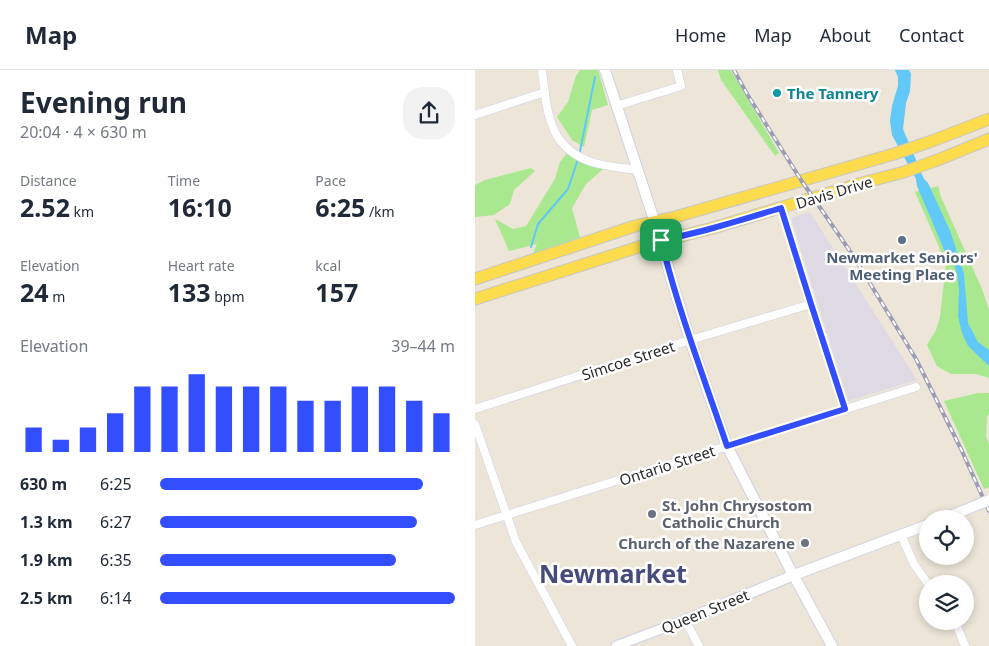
<!DOCTYPE html>
<html lang="en">
<head>
<meta charset="utf-8">
<style>
	body { margin:0; font-family:"Noto Sans",sans-serif; background:#f2f2f3; color:#1f2937; height:100vh; display:flex; flex-direction:column; font-size:19px; white-space:nowrap }
	* { box-sizing:border-box; margin:0 }
	p { font-size:16px; color:#747a83 }
	.icon { flex:none; width:28px; height:28px; fill:none; stroke:currentColor; stroke-width:2; stroke-linecap:round; stroke-linejoin:round }
	.map { position:relative; flex:1; overflow:hidden }
	.drawer { display:flex; flex-direction:column; background:#fff; width:475px }
	.drawer>* { flex:none }
	.tools { position:absolute; left:444px; top:440px; display:grid; gap:10px }
	.tools a { display:grid; place-items:center; width:55px; height:55px; border-radius:50%; background:#fff; box-shadow:0 2px 8px #0003; font-size:25px }
	.pin { position:absolute; display:grid; place-items:center; width:42px; height:42px; color:#fff; margin:-21px; border-radius:10px; box-shadow:0 2px 8px #0006 }
	.round { display:grid; place-items:center; flex:none; width:52px; height:52px; border-radius:20px; background:#f2f2f3 }
	.headline { display:flex; align-items:center; justify-content:space-between; height:85px; padding:0 20px }
	h1 { font-size:28px; font-weight:700; line-height:38px }
	.metrics { display:grid; grid-template-columns:repeat(3,1fr); gap:8px; height:85px; padding:5px 20px }
	.metrics div { display:grid; align-content:center }
	.metrics b { font-size:25px; font-weight:700 }
	.metrics small { font-size:14px; font-weight:400 }
	.metrics p { font-size:14px }
	.chart { height:140px; padding:10px 20px }
	.chart p { display:flex; justify-content:space-between }
	.chart svg { width:100%; height:90px; margin-top:5px; stroke:#324eff; stroke-width:6 }
	ul { padding:0 20px; list-style:none; font-size:16px }
	li { display:grid; grid-template-columns:80px 60px 1fr; align-items:center; height:38px }
	li i { height:12px; border-radius:6px; background:#324eff }
	header { display:flex; align-items:center; gap:30px; box-sizing:border-box; height:70px; padding:0 25px; background:#fff; border-bottom:1px solid #e0e1e3 }
	header strong { font-size:24px }
	nav { display:flex; gap:28px; margin-inline-start:auto; font-size:18px }
	main { display:flex; flex:1; min-height:0 }
	.map>svg:first-child { display:block }
	.industrial { fill:#dddae3 }
	.green { fill:#a9e88f }
	.water { fill:#61c8f8 }
	.lines { fill:none; stroke-linecap:round; stroke-linejoin:round }
	.stream { stroke:#61c8f8; stroke-width:2 }
	.minor-casing { stroke:#cdd0e3; stroke-width:9 }
	.tertiary-casing { stroke:#cdd0e3; stroke-width:11 }
	.secondary-casing { stroke:#cdd0e3; stroke-width:12 }
	.primary-casing { stroke:#c7c7c7; stroke-width:13 }
	.minor { stroke:#fff; stroke-width:8 }
	.tertiary { stroke:#fff; stroke-width:9 }
	.secondary { stroke:#fff; stroke-width:10 }
	.primary { stroke:#fcdc4d; stroke-width:11 }
	.rail-casing { stroke:#9b9db4; stroke-width:4 }
	.rail { stroke:#fff; stroke-width:2; stroke-dasharray:5.5; stroke-linecap:butt }
	.secondary-bridge-casing { stroke:#cdd0e3; stroke-width:12; stroke-linecap:butt }
	.secondary-bridge { stroke:#fff; stroke-width:10 }
	.route-casing { stroke:#fff; stroke-width:10 }
	.route { stroke:#324eff; stroke-width:6 }
	.culture-dot { fill:#0f9aa8; stroke:#fff; stroke-width:2 }
	.service-dot { fill:#5c6f8a; stroke:#fff; stroke-width:2 }
	.worship-dot { fill:#6b7280; stroke:#fff; stroke-width:2 }
	.labels { text-anchor:middle; dominant-baseline:central; stroke-width:5; stroke-linejoin:round; paint-order:stroke }
	.culture-label { font-size:15px; font-weight:bold; fill:#0d838f; stroke:#fff; text-anchor:start }
	.street-label { font-size:15px; fill:#282828; stroke:#fff }
	.service-label { font-size:15px; font-weight:bold; fill:#4e5e75; stroke:#fff }
	.worship-label { font-size:15px; font-weight:bold; fill:#5b616d; stroke:#fff; text-anchor:start }
	.town-label { font-size:25px; font-weight:bold; fill:#454c7c; stroke:#fff }
</style>
</head>
<body>
<header>
<strong>Map</strong>
<nav><a>Home</a><a>Map</a><a>About</a><a>Contact</a></nav>
</header>
<main>
<section class="drawer">
<div class="headline"><div><h1>Evening run</h1><p>20:04 · 4 × 630 m</p></div><a class="round"><svg class="icon" aria-label="share" viewBox="0 0 24 24"><path d="M12 15V3M7 8l5-5 5 5M5 13v7h14v-7"/></svg></a></div>
<div class="metrics">
<div><p>Distance</p><b>2.52<small> km</small></b></div>
<div><p>Time</p><b>16:10</b></div>
<div><p>Pace</p><b>6:25<small> /km</small></b></div>
</div>
<div class="metrics">
<div><p>Elevation</p><b>24<small> m</small></b></div>
<div><p>Heart rate</p><b>133<small> bpm</small></b></div>
<div><p>kcal</p><b>157</b></div>
</div>
<div class="chart"><p><span>Elevation</span>39–44 m</p>
<svg viewBox="0 0 160 44" preserveAspectRatio="none"><path d="M5 44V32M15 44V38M25 44V32M35 44V25M45 44V12M55 44V12M65 44V6M75 44V12M85 44V12M95 44V12M105 44V19M115 44V19M125 44V12M135 44V12M145 44V19M155 44V25"/></svg>
</div>
<ul>
<li><b>630 m</b>6:25<i style="width:89%"></i></li>
<li><b>1.3 km</b>6:27<i style="width:87%"></i></li>
<li><b>1.9 km</b>6:35<i style="width:80%"></i></li>
<li><b>2.5 km</b>6:14<i style="width:100%"></i></li>
</ul>
</section>
<div class="map">
<svg width="514" height="576" viewBox="0 0 514 576">
	<rect width="100%" height="100%" fill="#ece5d8"/>
	<path class="industrial" d="M335 142 442 310 373 331 316 148Z"/>
	<g class="green">
		<path d="M105 0H123L133 35 117 40 109 77 97 70 82 47 93 32 101 6Z"/>
		<path d="M243 0H256L304 83 300 86 246 10Z"/>
		<path d="M91 84 128 99 111 114 97 138 106 171 57 186 62 174 34 181 20 149 38 159 51 156 80 109 85 92Z"/>
		<path d="M56 98 60 101 39 120 35 134 19 145 0 147V115L10 110Z"/>
		<path d="M463 116 466 127 507 219 514 240V308L501 304H476L462 296 452 275 461 260 465 247 471 193 440 122Z"/>
		<path d="M503 323H514V344L512 346 511 367 514 374V417L509 419 469 331Z"/>
	</g>
	<path class="water" d="M420 0H434L436 4 435 21 431 33 428 59 449 109 453 113 476 163 489 204 493 253 503 272 514 280V296L493 276 487 263 483 246 484 219 482 204 479 195 473 189 442 116 441 109 417 65 415 51 417 36 423 16V7Z"/>
	<g class="lines">
		<g class="stream">
			<path d="M105 81 120 7"/>
			<path d="M56 177 63 154 93 119 102 92"/>
		</g>
		<defs>
			<g id="minor">
				<path d="M67 0C72 41 73 80 120 93 134 97 148 98 163 100"/>
				<path d="M141 36 206 16 202 0"/>
				<path d="M0 45 70 22"/>
				<path d="M306 138 370 339"/>
				<path d="M0 339 215 270 336 234"/>
				<path d="M0 354 41 472 97 576"/>
				<path d="M0 455 441 317"/>
				<path d="M426 465 439 494 453 514"/>
				<path d="M210 550 224 576"/>
				<path d="M480 551 490 576"/>
			</g>
			<path id="tertiary" d="M141 576 210 550"/>
			<g id="secondary">
				<path d="M130 0 183 162"/>
				<path d="M186 171 196 208 215 270 252 376 314 497 357 576"/>
				<path d="M468 449 490 440"/>
				<path d="M210 550 319 505 452 455"/>
			</g>
			<g id="primary">
				<path d="M0 209 160 156 200 147 419 84 457 71 514 49"/>
				<path d="M0 229 167 176 238 158 387 113 429 102 465 89 514 69"/>
			</g>
		</defs>
		<use href="#minor" class="minor-casing"/>
		<use href="#tertiary" class="tertiary-casing"/>
		<use href="#secondary" class="secondary-casing"/>
		<use href="#primary" class="primary-casing"/>
		<use href="#minor" class="minor"/>
		<use href="#tertiary" class="tertiary"/>
		<use href="#secondary" class="secondary"/>
		<use href="#primary" class="primary"/>
		<defs>
			<path id="rail" d="M259 0 272 24 326 110 379 187 441 289 486 379 514 441"/>
		</defs>
		<use href="#rail" class="rail-casing"/>
		<use href="#rail" class="rail"/>
		<defs>
			<path id="secondary-bridge" d="M490 440 514 430"/>
		</defs>
		<use href="#secondary-bridge" class="secondary-bridge-casing"/>
		<use href="#secondary-bridge" class="secondary-bridge"/>
	</g>
	<g class="lines">
		<defs>
			<path id="route" d="M306 138 336 234 370 339 252 376C229 308 203 240 186 170 226 163 266 150 306 138Z"/>
		</defs>
		<use href="#route" class="route-casing"/>
		<use href="#route" class="route"/>
	</g>
	<circle class="culture-dot" cx="302" cy="23" r="5"/>
	<circle class="service-dot" cx="427" cy="170" r="5"/>
	<g class="worship-dot">
		<circle cx="177" cy="444" r="5"/>
		<circle cx="330" cy="473" r="5"/>
	</g>
	<g class="labels">
		<g class="culture-label">
			<text x="312" y="23">The Tannery</text>
		</g>
		<g class="street-label">
			<text transform="translate(359 122) rotate(-17)">Davis Drive</text>
			<text transform="translate(153 290) rotate(-18)">Simcoe Street</text>
			<text transform="translate(192 395) rotate(-18)">Ontario Street</text>
			<text transform="translate(230 541) rotate(-22)">Queen Street</text>
		</g>
		<g class="service-label">
			<text x="427" y="187">Newmarket Seniors'<tspan x="427" dy="17">Meeting Place</tspan></text>
		</g>
		<g class="worship-label">
			<text x="187" y="435">St. John Chrysostom<tspan x="187" dy="17">Catholic Church</tspan></text>
			<text x="320" y="473" text-anchor="end">Church of the Nazarene</text>
		</g>
		<g class="town-label">
			<text x="138" y="503">Newmarket</text>
		</g>
	</g>
</svg>
<div class="tools">
<a><svg class="icon" aria-label="locate" viewBox="0 0 24 24"><circle cx="12" cy="12" r="6"/><path d="M12 2v4M12 18v4M2 12h4M18 12h4"/></svg></a>
<a><svg class="icon" aria-label="layers" viewBox="0 0 24 24"><path d="M12 4l9 5-9 5-9-5zM3 14l9 5 9-5"/></svg></a>
</div>
<div class="pin" style="left:186px;top:170px;background:#1e9e55"><svg class="icon" aria-label="arrive" viewBox="0 0 24 24"><path d="M6 21V4h12l-3 4 3 4H6"/></svg></div>
</div>
</main>
</body>
</html>
